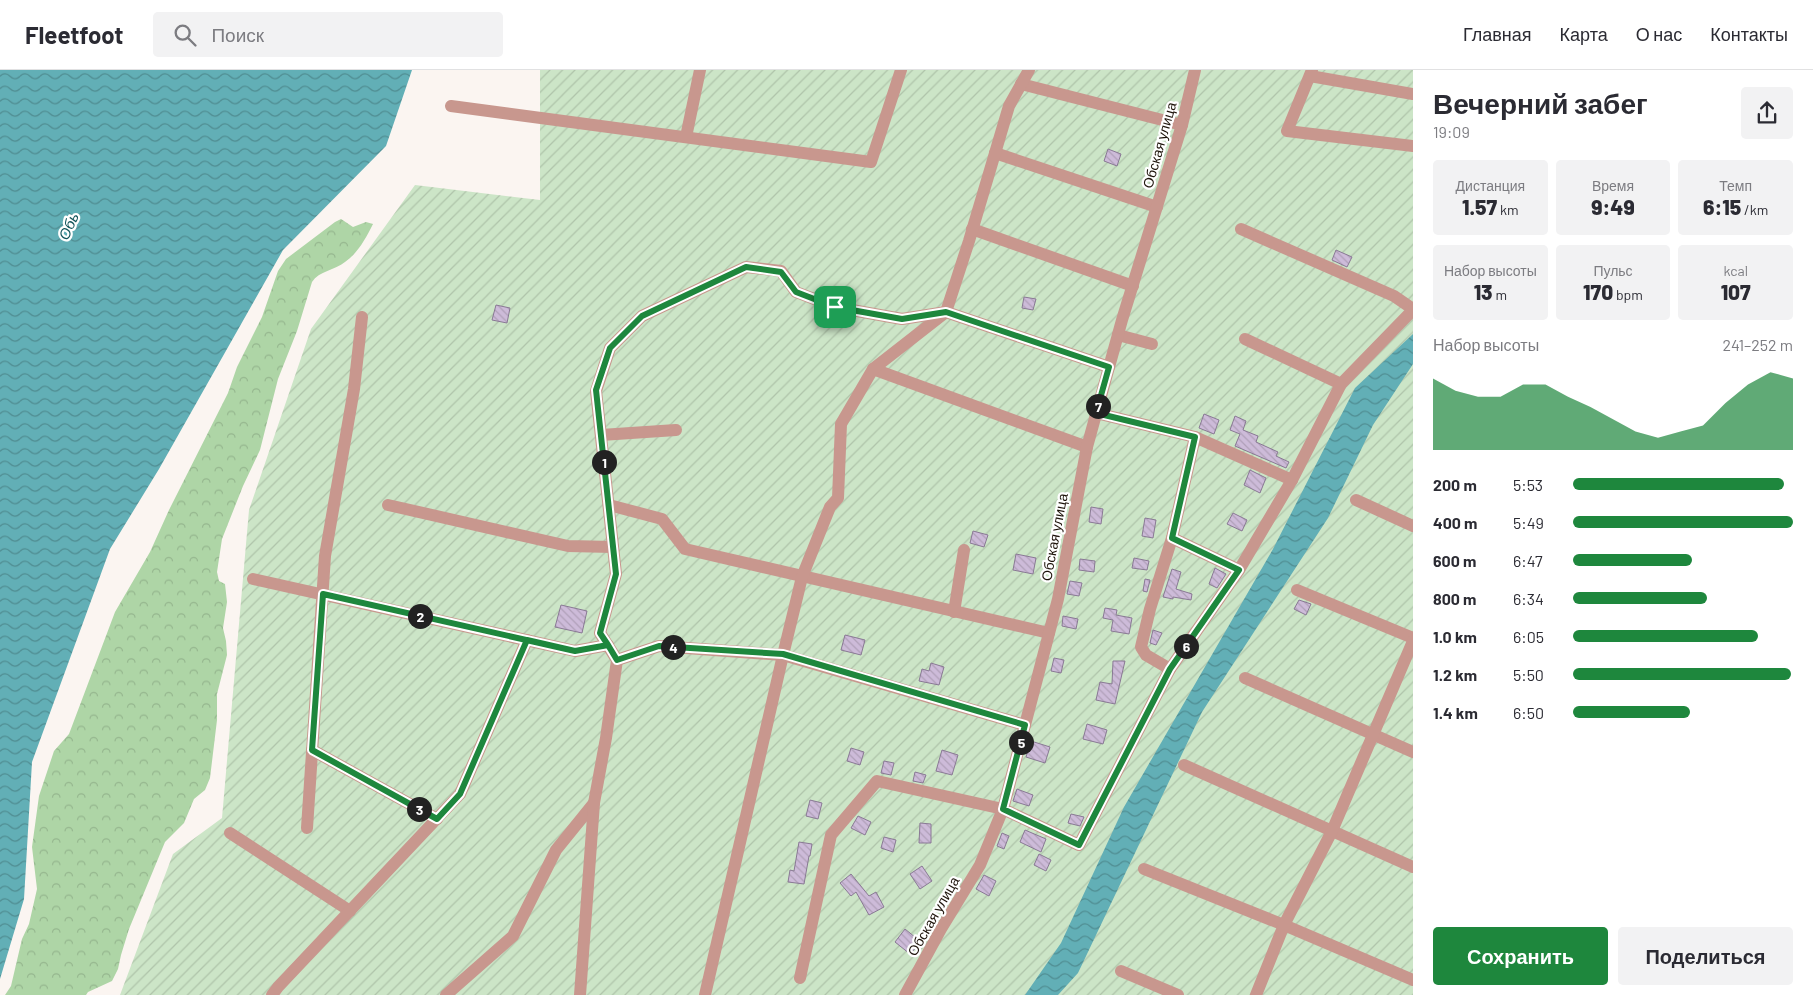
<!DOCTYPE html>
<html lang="ru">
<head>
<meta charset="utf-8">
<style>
	body { margin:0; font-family:Barlow,sans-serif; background:#f2f2f3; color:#2b2b33; height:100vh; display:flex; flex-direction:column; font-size:19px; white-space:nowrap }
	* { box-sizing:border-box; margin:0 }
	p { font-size:16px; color:#7c7c81 }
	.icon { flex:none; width:28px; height:28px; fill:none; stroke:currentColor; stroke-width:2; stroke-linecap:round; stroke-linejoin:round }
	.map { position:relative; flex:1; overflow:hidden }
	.side { display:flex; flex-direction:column; background:#fff; width:400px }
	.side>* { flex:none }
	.pin { position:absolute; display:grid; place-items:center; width:42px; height:42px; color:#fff; margin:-21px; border-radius:10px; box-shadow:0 2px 8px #0006 }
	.km { position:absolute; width:25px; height:25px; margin:-12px; border-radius:50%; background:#222; color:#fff; font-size:14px; line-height:25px; text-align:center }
	.round { display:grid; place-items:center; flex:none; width:52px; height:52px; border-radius:5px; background:#f2f2f3 }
	.headline { display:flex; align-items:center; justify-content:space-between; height:85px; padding:0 20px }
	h1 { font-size:28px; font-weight:800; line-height:38px }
	.stats { display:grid; grid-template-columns:repeat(3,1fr); gap:8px; height:85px; padding:5px 20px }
	.stats div { display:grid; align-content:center; border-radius:5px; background:#f2f2f3; text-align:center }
	.stats b { font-size:21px; font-weight:800 }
	.stats small { font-size:14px; font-weight:400 }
	.stats p { font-size:14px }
	.chart { height:140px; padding:10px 20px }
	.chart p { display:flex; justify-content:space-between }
	.chart svg { width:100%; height:90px; margin-top:5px; fill:#1e873d; opacity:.7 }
	.primary-button { display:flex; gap:10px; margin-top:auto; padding:10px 20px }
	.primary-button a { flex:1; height:58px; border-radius:5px; background:#1e873d; color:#fff; font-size:20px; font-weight:800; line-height:58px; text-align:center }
	.primary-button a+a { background:#f2f2f3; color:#2b2b33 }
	ul { padding:0 20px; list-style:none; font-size:16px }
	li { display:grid; grid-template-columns:80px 60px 1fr; align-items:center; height:38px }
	li i { height:12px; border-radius:6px; background:#1e873d }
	header { display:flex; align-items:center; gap:30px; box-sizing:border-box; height:70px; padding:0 25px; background:#fff; border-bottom:1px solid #e1e1e2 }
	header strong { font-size:24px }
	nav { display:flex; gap:28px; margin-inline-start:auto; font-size:18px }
	.search { width:350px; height:45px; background:#f2f2f3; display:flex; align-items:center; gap:12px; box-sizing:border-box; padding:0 18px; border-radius:5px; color:#7c7c81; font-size:19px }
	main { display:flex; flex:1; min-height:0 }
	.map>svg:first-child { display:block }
	.forest { fill:url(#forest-crowns) }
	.garden { fill:url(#garden-furrows) }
	.water { fill:url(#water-waves) }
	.building { fill:url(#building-back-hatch); stroke:#897994 }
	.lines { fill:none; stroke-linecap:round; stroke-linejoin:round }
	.minor { stroke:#c8978e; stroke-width:12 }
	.route-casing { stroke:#fff; stroke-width:10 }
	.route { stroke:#1e873d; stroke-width:6 }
	.labels { text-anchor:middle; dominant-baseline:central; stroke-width:4.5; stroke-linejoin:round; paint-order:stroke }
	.street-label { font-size:14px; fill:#1d130a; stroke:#fff }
	.water-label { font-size:15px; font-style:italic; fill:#12555b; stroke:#fff }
</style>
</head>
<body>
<header>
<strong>Fleetfoot</strong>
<div class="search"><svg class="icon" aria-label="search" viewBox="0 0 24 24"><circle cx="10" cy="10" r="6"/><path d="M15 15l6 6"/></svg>Поиск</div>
<nav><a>Главная</a><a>Карта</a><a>О нас</a><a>Контакты</a></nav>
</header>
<main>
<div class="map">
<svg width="1413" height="925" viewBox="0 0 1413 925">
	<defs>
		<pattern id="forest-crowns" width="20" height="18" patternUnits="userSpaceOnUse" patternTransform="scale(1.25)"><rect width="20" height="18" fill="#aed5a6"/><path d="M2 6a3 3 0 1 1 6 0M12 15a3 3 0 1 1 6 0" fill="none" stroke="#95b68e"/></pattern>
		<pattern id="garden-furrows" width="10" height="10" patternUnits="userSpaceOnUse" patternTransform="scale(1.25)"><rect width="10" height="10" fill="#cce5c7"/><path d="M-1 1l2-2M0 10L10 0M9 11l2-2" fill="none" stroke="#afc4aa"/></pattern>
		<pattern id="water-waves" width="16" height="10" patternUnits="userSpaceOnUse" patternTransform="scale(1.25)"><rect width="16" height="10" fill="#62afb6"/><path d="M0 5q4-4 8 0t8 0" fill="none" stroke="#508d92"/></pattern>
		<pattern id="building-back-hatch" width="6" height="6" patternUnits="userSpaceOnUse" patternTransform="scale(1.25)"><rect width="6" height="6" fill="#cdbbd9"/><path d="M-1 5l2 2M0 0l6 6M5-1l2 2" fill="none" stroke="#b0a0b9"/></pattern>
	</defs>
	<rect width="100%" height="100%" fill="#fbf5f1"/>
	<path class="forest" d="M341 149 353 157 366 152 373 154C366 168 358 183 345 192 335 200 319 201 312 212L297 261 278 309 260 380 243 416 222 469 217 502 219 511 225 514 227 532 223 558 226 571 227 585 217 624V650L210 708 205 720 194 729 184 753 165 772 129 859 121 885 118 899 112 911 88 922 86 925H5L11 916 22 869 29 854 37 819 32 777 39 726 54 681 69 664 115 542 150 482 169 440 228 323 237 297 262 247 278 201 286 189 335 152Z"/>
	<path class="garden" d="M540 0H1413V925H120L173 784 222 748 249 440 311 259 415 115 540 130Z"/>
	<g class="water">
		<path d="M0 0H412L386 76 283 180 159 399 110 479 32 692 24 829 0 909Z"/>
		<path d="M1413 264V294L1373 355 1328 448 1202 642 1078 903 1058 925H1025L1061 873 1124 737 1273 479 1355 318Z"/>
	</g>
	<g class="building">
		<path d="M1108 79 1121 84 1117 96 1104 91Z"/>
		<path d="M1336 180 1352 187 1347 197 1332 190Z"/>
		<path d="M1024 227 1036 229 1033 240 1022 238Z"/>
		<path d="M496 235 510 238 507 253 492 250Z"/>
		<path d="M1204 344 1219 350 1214 364 1199 358Z"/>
		<path d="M1235 346 1246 351 1243 360 1258 366 1256 372 1278 382 1276 386 1289 392 1286 398 1235 376 1240 364 1230 360Z"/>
		<path d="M1250 400 1266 408 1260 423 1244 415Z"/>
		<path d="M1091 437 1103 439 1101 454 1089 452Z"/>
		<path d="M1233 443 1247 450 1242 461 1227 454Z"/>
		<path d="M1145 448 1156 450 1153 468 1142 466Z"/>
		<path d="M973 461 988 465 984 477 970 473Z"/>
		<path d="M1016 484 1036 488 1033 504 1013 500Z"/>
		<path d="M1134 488 1149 491 1147 500 1132 498Z"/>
		<path d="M1080 489 1095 491 1094 502 1079 500Z"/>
		<path d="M1215 498 1226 504 1217 518 1209 514Z"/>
		<path d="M1172 499 1181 502 1176 519 1192 524 1191 530 1173 527V529L1163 527Z"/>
		<path d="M1145 509 1150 510 1147 522 1143 521Z"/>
		<path d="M1070 511 1082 513 1079 526 1067 524Z"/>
		<path d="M1299 530 1311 534 1306 545 1294 539Z"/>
		<path d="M561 535 587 541 582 563 555 557Z"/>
		<path d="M1105 538 1117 540 1116 545 1132 548 1129 564 1111 561 1113 550 1103 548Z"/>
		<path d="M1063 546 1078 549 1076 559 1062 556Z"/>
		<path d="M1153 560 1162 563 1156 575 1150 573Z"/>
		<path d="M845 565 865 570 861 585 841 580Z"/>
		<path d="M1054 588 1064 590 1061 603 1051 601Z"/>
		<path d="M1113 591H1125L1115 634 1096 630 1100 612 1112 614Z"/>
		<path d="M931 593 944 597 939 615 919 611 922 599 929 601Z"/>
		<path d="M1087 654 1107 660 1103 674 1083 669Z"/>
		<path d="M1031 671 1050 677 1045 693 1026 687Z"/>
		<path d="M851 678 864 682 860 695 847 691Z"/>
		<path d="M942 680 958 685 952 705 936 701Z"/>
		<path d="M884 691 894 693 891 705 881 703Z"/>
		<path d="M915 702 926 705 923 713 913 711Z"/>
		<path d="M1017 719 1033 725 1029 736 1013 731Z"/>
		<path d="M810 730 822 733 818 749 806 746Z"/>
		<path d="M1071 744 1084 747 1080 756 1068 753Z"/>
		<path d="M858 746 871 752 865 765 851 758Z"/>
		<path d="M920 753 931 754V773H919Z"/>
		<path d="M1025 760 1046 769 1041 782 1020 772Z"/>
		<path d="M1002 763 1009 766 1004 779 997 776Z"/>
		<path d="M884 767 896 770 893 782 881 778Z"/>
		<path d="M799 772 812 774 810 786H809L804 814 788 812 790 800 794 801Z"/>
		<path d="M1039 784 1051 790 1046 801 1034 795Z"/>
		<path d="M922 796 932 811 920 819 910 804Z"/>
		<path d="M851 804 869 826 876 822 884 837 869 845 856 822 851 826 840 813Z"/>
		<path d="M984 805 996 811 989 826 976 819Z"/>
		<path d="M905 859 921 872 910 884 895 872Z"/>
	</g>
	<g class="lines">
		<g class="minor">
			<path d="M1312 0 1287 61 1413 76"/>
			<path d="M1310 6 1413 24"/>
			<path d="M1021 14 1182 55"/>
			<path d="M451 36 871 92 901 0"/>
			<path d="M686 67 700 0"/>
			<path d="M995 83 1157 137"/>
			<path d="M972 159 1133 216"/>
			<path d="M1241 159 1394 226 1413 239"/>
			<path d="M1118 265 1152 274"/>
			<path d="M1245 269 1341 314"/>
			<path d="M873 299 1087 377"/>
			<path d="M1096 343 1195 367 1292 410"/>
			<path d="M601 365 676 360"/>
			<path d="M1356 430 1413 456"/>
			<path d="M388 435 568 476 613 477"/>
			<path d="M609 435 662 449 685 479 1049 563"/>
			<path d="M1172 468 1239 500"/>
			<path d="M253 509 575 581 608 575"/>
			<path d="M1297 520 1413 568"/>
			<path d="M954 542 964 480"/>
			<path d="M617 590 659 576 783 585 1025 655"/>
			<path d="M1170 599 1239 500 1292 410 1341 314 1413 240"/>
			<path d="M1245 608 1413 682"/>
			<path d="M312 680 437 749"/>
			<path d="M1184 695 1413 797"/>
			<path d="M307 758 325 486 354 319 362 247"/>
			<path d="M230 763 350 841"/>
			<path d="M1144 799 1284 855 1413 910"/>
			<path d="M1121 901 1178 925"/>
			<path d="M800 908 831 765 877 711 1003 739 1079 775 1170 599 1146 585 1141 577 1150 539 1172 468 1195 367"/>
			<path d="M272 925 278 917 460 724 527 570"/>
			<path d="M446 925 513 866 556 780 594 733"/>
			<path d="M580 925 594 733 606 668 617 590 600 563 616 504 596 321 610 278 642 246 746 197 781 201 796 222 835 237 902 249 946 242 1109 297"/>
			<path d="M705 925 783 585 802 507 830 437 838 428 841 354 873 299 946 242 969 171 1009 36 1029 0"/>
			<path d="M905 925 941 859 980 795 1003 739 1058 529 1087 377 1122 250 1182 55 1195 0"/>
			<path d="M1256 925 1284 855 1332 761 1413 571"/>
		</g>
	</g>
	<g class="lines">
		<defs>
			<path id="route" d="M835 237 796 222 781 202 746 197 642 246 610 278 596 320 616 504 600 563 608 575 575 581 323 524 312 680 437 749 460 724 527 570 575 581 608 575 617 590 659 576 783 584 1025 655 1003 739 1079 775 1170 599 1239 500 1172 468 1195 367 1096 343 1109 297 946 242 902 249 835 237"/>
		</defs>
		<use href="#route" class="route-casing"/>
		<use href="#route" class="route"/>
	</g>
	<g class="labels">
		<g class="street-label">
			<text transform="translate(1159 75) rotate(-74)">Обская улица</text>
			<text transform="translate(1054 467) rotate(-79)">Обская улица</text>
			<text transform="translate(933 846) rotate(-60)">Обская улица</text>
		</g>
		<g class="water-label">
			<text transform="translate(68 156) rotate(-66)">Обь</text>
		</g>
	</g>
</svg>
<div class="pin" style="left:835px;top:237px;background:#1e9e55"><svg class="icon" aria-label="arrive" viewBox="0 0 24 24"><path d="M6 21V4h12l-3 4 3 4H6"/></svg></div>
<b class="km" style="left:604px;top:392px">1</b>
<b class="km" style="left:420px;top:546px">2</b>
<b class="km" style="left:419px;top:739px">3</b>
<b class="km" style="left:673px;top:577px">4</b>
<b class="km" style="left:1021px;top:672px">5</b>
<b class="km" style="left:1186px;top:576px">6</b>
<b class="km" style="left:1098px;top:336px">7</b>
</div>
<section class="side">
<div class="headline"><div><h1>Вечерний забег</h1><p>19:09</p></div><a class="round"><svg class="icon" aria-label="share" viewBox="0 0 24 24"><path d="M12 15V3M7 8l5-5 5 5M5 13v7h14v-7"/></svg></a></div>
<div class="stats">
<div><p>Дистанция</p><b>1.57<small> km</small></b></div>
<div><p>Время</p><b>9:49</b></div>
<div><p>Темп</p><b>6:15<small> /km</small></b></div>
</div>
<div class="stats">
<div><p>Набор высоты</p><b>13<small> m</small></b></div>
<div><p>Пульс</p><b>170<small> bpm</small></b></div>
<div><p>kcal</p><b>107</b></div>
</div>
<div class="chart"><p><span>Набор высоты</span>241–252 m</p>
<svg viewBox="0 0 160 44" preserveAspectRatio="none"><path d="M0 44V9L10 15L20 18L30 18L40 12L50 12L60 18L70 23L80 29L90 35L100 38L110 35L120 32L130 21L140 12L150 6L160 9V44z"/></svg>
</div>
<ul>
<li><b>200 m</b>5:53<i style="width:96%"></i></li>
<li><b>400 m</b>5:49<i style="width:100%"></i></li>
<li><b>600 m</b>6:47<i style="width:54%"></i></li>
<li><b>800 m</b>6:34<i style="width:61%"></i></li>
<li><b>1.0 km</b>6:05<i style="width:84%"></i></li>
<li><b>1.2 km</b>5:50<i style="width:99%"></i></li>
<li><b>1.4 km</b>6:50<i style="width:53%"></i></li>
</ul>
<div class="primary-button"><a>Сохранить</a><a>Поделиться</a></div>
</section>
</main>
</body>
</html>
